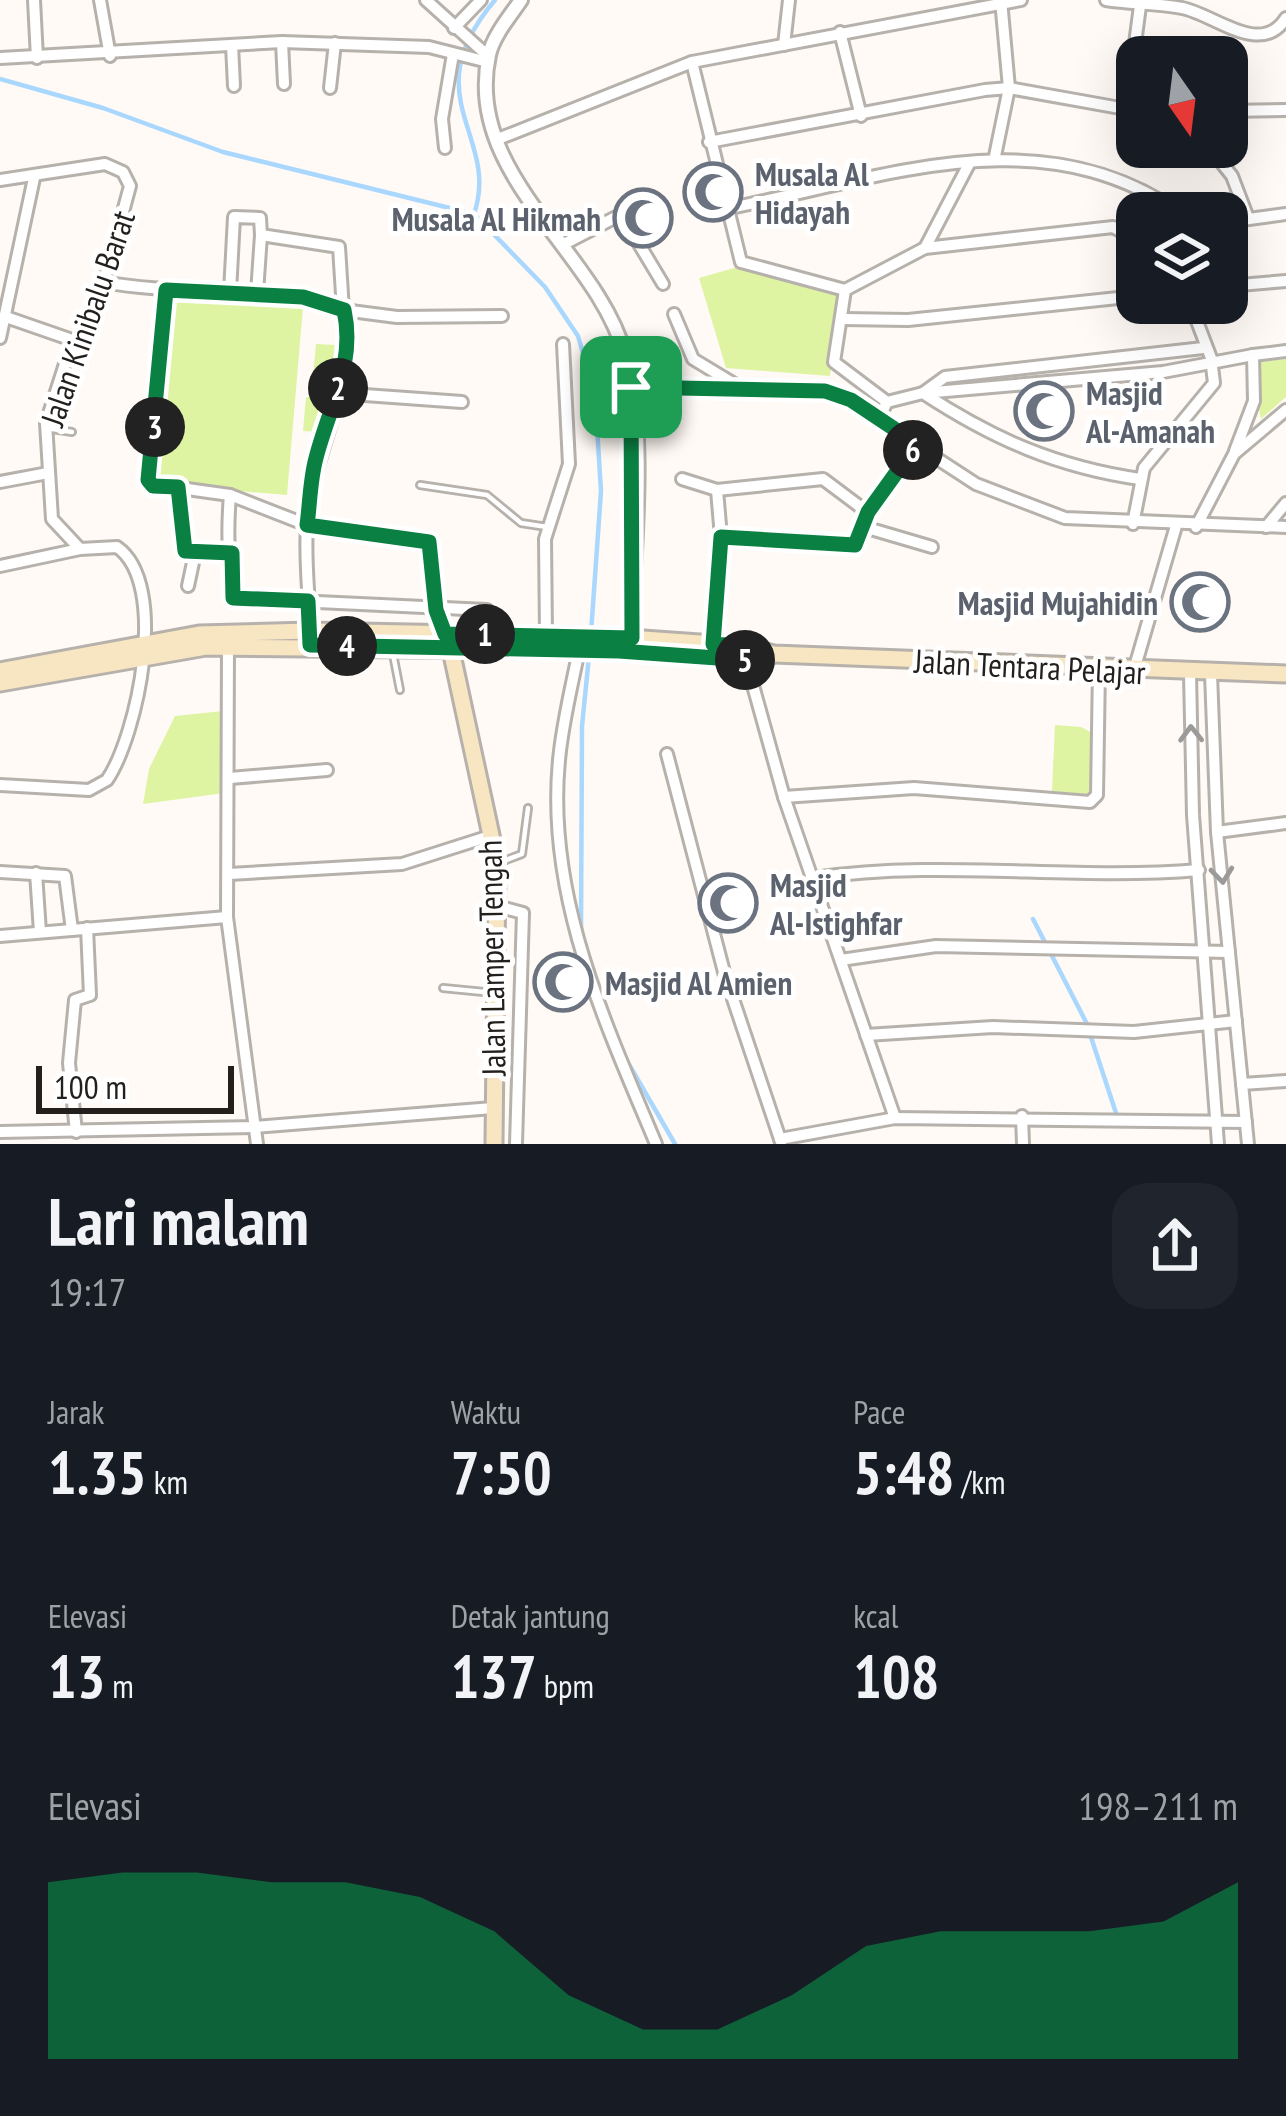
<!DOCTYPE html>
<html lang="id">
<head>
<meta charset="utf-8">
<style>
	body { margin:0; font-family:"PT Sans Narrow",sans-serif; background:#20242c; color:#f1f3f6; height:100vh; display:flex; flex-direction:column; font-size:45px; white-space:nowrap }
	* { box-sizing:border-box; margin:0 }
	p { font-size:39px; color:#9ea1a6 }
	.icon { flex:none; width:66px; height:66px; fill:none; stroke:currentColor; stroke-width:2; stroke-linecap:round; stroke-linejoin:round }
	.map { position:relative; height:1144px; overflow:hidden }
	.sheet { display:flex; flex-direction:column; background:#171b24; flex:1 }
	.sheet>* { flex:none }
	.needle { width:78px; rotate:166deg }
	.tools { position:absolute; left:1116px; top:36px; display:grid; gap:24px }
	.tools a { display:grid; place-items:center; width:132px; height:132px; border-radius:24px; background:#171b24; box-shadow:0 12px 48px #0002; font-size:60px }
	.scale { position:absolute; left:36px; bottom:30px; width:198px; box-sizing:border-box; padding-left:12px; border:6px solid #221f1d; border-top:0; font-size:33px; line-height:42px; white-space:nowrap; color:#221f1d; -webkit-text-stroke:9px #fff; paint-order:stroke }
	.pin { position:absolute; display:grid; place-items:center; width:102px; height:102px; color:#fff; margin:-51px; border-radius:24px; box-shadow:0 6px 18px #0006 }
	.km { position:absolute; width:60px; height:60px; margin:-30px; border-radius:50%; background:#222; color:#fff; font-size:33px; line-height:60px; text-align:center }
	.round { display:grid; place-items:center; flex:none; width:126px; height:126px; border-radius:36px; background:#20242c }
	.summary { display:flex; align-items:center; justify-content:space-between; height:204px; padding:0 48px }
	h1 { font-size:66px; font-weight:700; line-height:90px }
	.figures { display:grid; grid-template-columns:repeat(3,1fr); gap:18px; height:204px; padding:12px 48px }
	.figures div { display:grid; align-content:center }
	.figures b { font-size:60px; font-weight:700 }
	.figures small { font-size:33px; font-weight:400 }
	.figures p { font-size:33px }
	.chart { height:336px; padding:24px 48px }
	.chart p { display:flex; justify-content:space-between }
	.chart svg { width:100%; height:216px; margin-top:12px; fill:#0b8043; opacity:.7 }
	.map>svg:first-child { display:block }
	.green { fill:#def4a3 }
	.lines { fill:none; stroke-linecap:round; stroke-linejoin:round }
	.stream { stroke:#a9d7fe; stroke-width:4.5 }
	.service-casing { stroke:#b7b1ac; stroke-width:10 }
	.minor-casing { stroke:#b7b1ac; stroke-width:16 }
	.tertiary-casing { stroke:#b7b1ac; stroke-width:18 }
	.secondary-casing { stroke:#b7b1ac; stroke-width:21 }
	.service { stroke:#fff; stroke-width:4.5 }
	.minor { stroke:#fff; stroke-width:10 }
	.tertiary { stroke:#fff; stroke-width:12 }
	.secondary { stroke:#f8e6c2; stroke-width:15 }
	.oneway { stroke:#9c9a99 }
	.route-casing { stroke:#fff; stroke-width:24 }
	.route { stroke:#0b8043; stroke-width:15 }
	.labels { text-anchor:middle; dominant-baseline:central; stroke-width:10; stroke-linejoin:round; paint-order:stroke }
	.worship-label { font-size:33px; font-weight:bold; fill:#5b616d; stroke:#fff; text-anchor:start }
	.street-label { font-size:33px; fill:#221f1d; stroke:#fff }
</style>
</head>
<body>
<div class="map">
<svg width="1286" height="1144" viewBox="0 0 1286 1144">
	<rect width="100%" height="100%" fill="#fffaf5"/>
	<g class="green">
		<path d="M741 266 841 293 830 376 726 368 699 278Z"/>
		<path d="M171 296 303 307 287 495 156 484Z"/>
		<path d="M316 344 336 345 333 390 312 388Z"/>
		<path d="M1286 359V397L1261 419 1249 363Z"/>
		<path d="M306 397 323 398 320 432 303 431Z"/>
		<path d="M223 711 224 793 143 804 149 769 175 716Z"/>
		<path d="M1055 725 1081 727 1096 735 1094 795 1052 791Z"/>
	</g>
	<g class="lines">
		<g class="stream">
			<path d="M0 79 103 108 223 152 474 214 545 287 578 336 595 395 601 491 591 633"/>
			<path d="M474 214C501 135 412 98 495 0"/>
			<path d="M1212 831 1237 1082"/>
			<path d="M1033 919 1086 1022 1117 1116"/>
			<path d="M581 932 582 726 589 656"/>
			<path d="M627 1061 675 1144"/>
		</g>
		<defs>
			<g id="service">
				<path d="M46 428 72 432"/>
				<path d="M420 485 487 495 521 523 547 527"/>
				<path d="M393 654 400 690"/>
				<path d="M498 863 522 854 528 808"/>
				<path d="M712 919 731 916"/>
				<path d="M443 988 494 993"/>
			</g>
			<g id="minor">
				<path d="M34 0 37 58"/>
				<path d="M100 0 110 56"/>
				<path d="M426 0 488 56"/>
				<path d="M1106 0C1131 4 1157 3 1182 8 1214 14 1261 58 1286 18"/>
				<path d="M454 28 481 0"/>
				<path d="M840 32 861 116"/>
				<path d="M282 42 284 84"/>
				<path d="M232 45 234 86"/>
				<path d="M784 45 789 0"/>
				<path d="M0 58 282 42 429 47 488 62"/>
				<path d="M692 62 741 262 845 290"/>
				<path d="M330 88 335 43"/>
				<path d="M1126 111 1140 6"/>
				<path d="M1227 111 1286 110"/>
				<path d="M498 139 692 62 1021 0"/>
				<path d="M709 142 985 90 1009 88 1137 111"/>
				<path d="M1209 147 1232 176 1248 218"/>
				<path d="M445 148 442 119 453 54"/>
				<path d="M995 156 1009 88 1001 0"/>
				<path d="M0 180 105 164 123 172 130 186 95 315 65 364 46 423 52 519 80 549"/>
				<path d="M730 208C885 178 1039 115 1180 213"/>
				<path d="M1227 222 1286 214"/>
				<path d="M627 224 663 284"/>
				<path d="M564 244 616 217"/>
				<path d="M925 248 970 162"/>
				<path d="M104 282C184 297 266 283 343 310 360 381 311 453 307 525 304 565 311 606 310 645"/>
				<path d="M1227 286 1286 281"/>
				<path d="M167 290 151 484 230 495 307 525 352 535 429 542 436 610 445 634"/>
				<path d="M845 290 925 248 1113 227 1137 240"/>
				<path d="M845 290 834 362 887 402"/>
				<path d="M230 292 234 217 260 218 261 235"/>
				<path d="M257 293 261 235 339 247 343 310 397 317 502 316"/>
				<path d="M674 314 693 359 741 388"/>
				<path d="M6 317 78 342"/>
				<path d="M843 319 908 320 1137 296"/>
				<path d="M0 338 34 178"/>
				<path d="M631 387 838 394 976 484 1065 518 1286 527"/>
				<path d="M337 393 462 402"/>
				<path d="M878 420 887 402 923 393 1163 372 1253 355"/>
				<path d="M1235 451 1254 401 1253 355 1286 351"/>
				<path d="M682 479 717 490"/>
				<path d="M1140 479C1057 467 993 439 923 393L945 377 1203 348"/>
				<path d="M0 482 48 473"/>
				<path d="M178 487 184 549 195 553 188 586"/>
				<path d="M230 495C227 530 228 563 233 598L487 610"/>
				<path d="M1133 524 1144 468 1214 383 1211 358 1190 303"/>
				<path d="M864 527 932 547"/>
				<path d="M1196 527 1234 454 1286 410"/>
				<path d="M1266 527 1286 503"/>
				<path d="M721 537 855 545 867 512 917 444"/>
				<path d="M195 553H232"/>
				<path d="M0 566 80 549 117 547C170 584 137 736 107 780L89 790 0 785"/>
				<path d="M546 635 545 539 569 464 563 344"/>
				<path d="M713 644 721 537 717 490 823 479 867 512"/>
				<path d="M228 647 227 917 257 1144"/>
				<path d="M579 650C572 684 564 717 560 751 543 890 604 1020 656 1144"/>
				<path d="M744 653 784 797 895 1118"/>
				<path d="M1134 670 1176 526"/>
				<path d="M1190 674 1193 815 1218 1144"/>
				<path d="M1211 674 1217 832 1248 1144"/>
				<path d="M667 754 724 972 781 1142"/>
				<path d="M230 778 327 770"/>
				<path d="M784 797 914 788 1090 802 1097 795 1099 668"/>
				<path d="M1217 832 1286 823"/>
				<path d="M0 872 65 876 72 930"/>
				<path d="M36 873 40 932"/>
				<path d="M229 874 402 864 493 835"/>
				<path d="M814 878C943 859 1070 881 1199 870"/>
				<path d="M497 906 523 913 516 1144"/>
				<path d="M0 936 227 917"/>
				<path d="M841 960 936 946 1229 952"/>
				<path d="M866 1035 993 1027 1134 1032 1236 1021"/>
				<path d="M1242 1084 1286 1081"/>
				<path d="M1022 1116 1023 1144"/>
				<path d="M0 1132 254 1127 493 1108"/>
				<path d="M76 1132 69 1063 75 1000 90 995 87 928"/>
				<path d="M780 1139 895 1118 1246 1122"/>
			</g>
			<path id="tertiary" d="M521 0C510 16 493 36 489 55 463 175 597 251 625 355 648 438 633 552 631 638"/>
			<g id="secondary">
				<path d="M451 650 497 863 494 1144"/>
				<path d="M0 671 199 634 310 631 615 637 742 646 774 654 1286 674"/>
				<path d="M0 683 206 647 619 651 745 660 771 655"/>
			</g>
		</defs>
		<use href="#service" class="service-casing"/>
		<use href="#minor" class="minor-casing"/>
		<use href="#tertiary" class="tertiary-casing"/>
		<use href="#secondary" class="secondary-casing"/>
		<use href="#service" class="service"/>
		<use href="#minor" class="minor"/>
		<use href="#tertiary" class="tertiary"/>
		<use href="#secondary" class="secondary"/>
	</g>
	<defs><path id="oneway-chevron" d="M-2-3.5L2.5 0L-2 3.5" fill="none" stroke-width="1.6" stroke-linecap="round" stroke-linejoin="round" transform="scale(3)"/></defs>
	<g class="oneway">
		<use href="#oneway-chevron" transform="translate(1191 734) rotate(-91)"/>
		<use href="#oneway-chevron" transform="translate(1222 875) rotate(84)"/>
	</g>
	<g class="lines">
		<defs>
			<path id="route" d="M166 290 303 297 344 310C356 364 329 407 316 458 310 480 310 503 307 525L429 542 436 610 445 634 632 638 631 387 825 391 851 400 917 444 868 512 855 545 721 537 713 644 742 646 745 660 619 651 310 645 308 601 233 598 232 553 185 551 178 487 153 486 148 480Z"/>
		</defs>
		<use href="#route" class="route-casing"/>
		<use href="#route" class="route"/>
	</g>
	<defs>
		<symbol id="mosque-ring" viewBox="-11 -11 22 22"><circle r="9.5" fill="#fff" stroke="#6b7280" stroke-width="1.5"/><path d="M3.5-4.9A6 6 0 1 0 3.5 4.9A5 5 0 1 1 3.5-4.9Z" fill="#6b7280"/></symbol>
	</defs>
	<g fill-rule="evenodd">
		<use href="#mosque-ring" x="680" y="159" width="66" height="66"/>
		<use href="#mosque-ring" x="610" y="185" width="66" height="66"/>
		<use href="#mosque-ring" x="1011" y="378" width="66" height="66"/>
		<use href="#mosque-ring" x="1167" y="569" width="66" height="66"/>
		<use href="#mosque-ring" x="695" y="870" width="66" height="66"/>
		<use href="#mosque-ring" x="530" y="949" width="66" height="66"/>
	</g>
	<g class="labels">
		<g class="worship-label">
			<text x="755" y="173">Musala Al<tspan x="755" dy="38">Hidayah</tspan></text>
			<text x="601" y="218" text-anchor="end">Musala Al Hikmah</text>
			<text x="1086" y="392">Masjid<tspan x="1086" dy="38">Al-Amanah</tspan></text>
			<text x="1158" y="602" text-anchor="end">Masjid Mujahidin</text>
			<text x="770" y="884">Masjid<tspan x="770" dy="38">Al-Istighfar</tspan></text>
			<text x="605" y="982">Masjid Al Amien</text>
		</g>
		<g class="street-label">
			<text transform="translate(87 318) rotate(-71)">Jalan Kinibalu Barat</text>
			<text transform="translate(1030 666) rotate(3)">Jalan Tentara Pelajar</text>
			<text transform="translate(491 958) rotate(-91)">Jalan Lamper Tengah</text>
		</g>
	</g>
</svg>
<div class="tools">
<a><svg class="needle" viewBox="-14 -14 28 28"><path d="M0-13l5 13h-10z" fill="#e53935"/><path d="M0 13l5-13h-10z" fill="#9ea1a6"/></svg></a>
<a><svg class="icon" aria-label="layers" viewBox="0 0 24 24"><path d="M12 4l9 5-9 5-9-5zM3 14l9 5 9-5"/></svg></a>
</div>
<div class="scale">100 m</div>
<div class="pin" style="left:631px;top:387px;background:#1e9e55"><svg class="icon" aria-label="arrive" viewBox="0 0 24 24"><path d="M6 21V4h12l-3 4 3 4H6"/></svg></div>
<b class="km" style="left:485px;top:634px">1</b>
<b class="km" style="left:338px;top:388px">2</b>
<b class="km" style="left:155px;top:427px">3</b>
<b class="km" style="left:347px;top:646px">4</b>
<b class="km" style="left:745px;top:660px">5</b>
<b class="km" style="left:913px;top:450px">6</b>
</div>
<section class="sheet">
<div class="summary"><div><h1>Lari malam</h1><p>19:17</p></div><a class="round"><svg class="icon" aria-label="share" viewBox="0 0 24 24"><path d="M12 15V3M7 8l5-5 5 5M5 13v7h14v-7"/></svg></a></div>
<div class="figures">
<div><p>Jarak</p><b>1.35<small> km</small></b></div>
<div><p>Waktu</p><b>7:50</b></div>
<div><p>Pace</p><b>5:48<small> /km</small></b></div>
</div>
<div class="figures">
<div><p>Elevasi</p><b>13<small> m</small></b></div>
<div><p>Detak jantung</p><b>137<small> bpm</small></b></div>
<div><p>kcal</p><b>108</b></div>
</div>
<div class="chart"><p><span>Elevasi</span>198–211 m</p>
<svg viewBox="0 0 160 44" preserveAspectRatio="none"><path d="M0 44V8L10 6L20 6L30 8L40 8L50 11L60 18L70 31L80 38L90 38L100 31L110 21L120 18L130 18L140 18L150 16L160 8V44z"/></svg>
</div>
</section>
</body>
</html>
